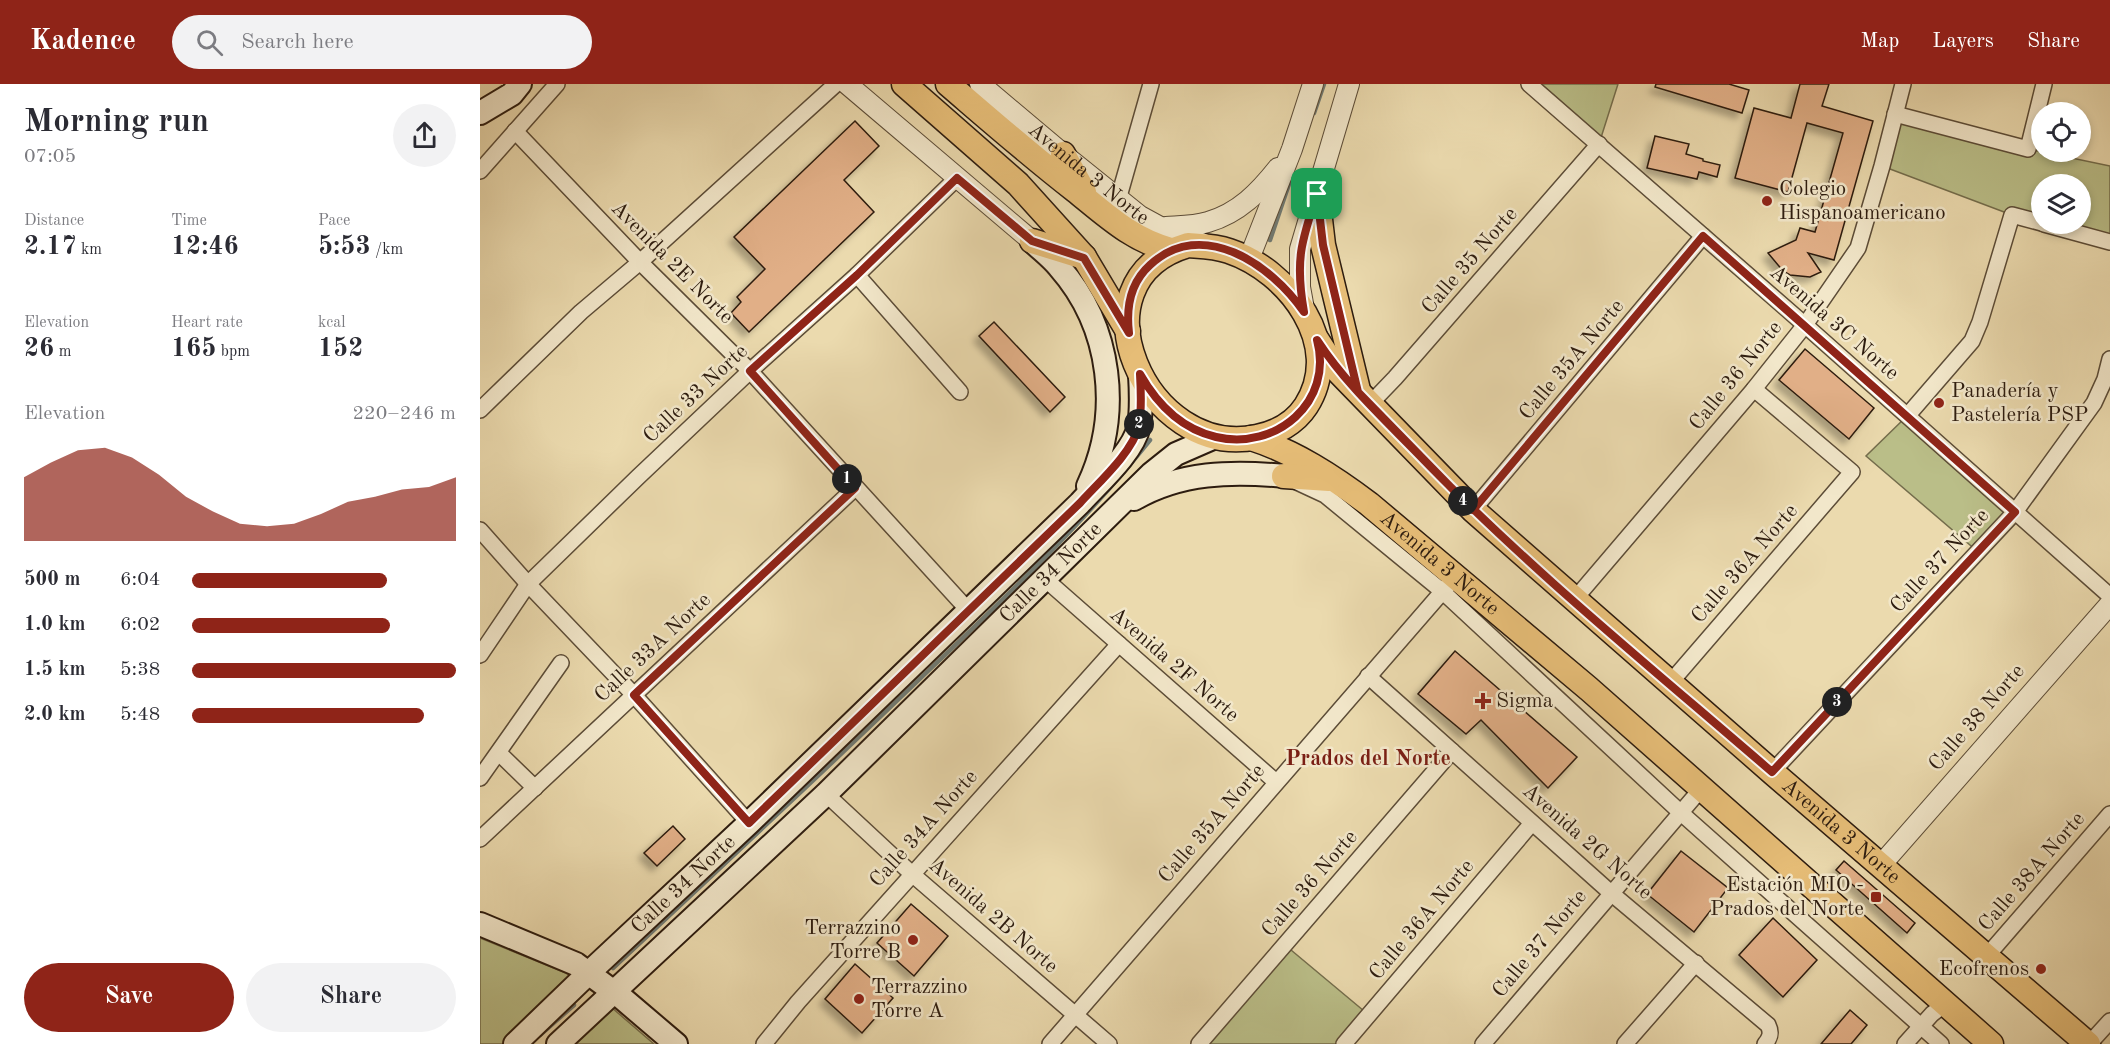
<!DOCTYPE html>
<html lang="en">
<head>
<meta charset="utf-8">
<style>
	body { margin:0; font-family:"Old Standard TT",serif; background:#f2f2f3; color:#2b2b33; height:100vh; display:flex; flex-direction:column; font-size:22px; white-space:nowrap }
	* { box-sizing:border-box; margin:0 }
	p { font-size:20px; color:#7c7c81 }
	.icon { flex:none; width:33px; height:33px; fill:none; stroke:currentColor; stroke-width:2; stroke-linecap:round; stroke-linejoin:round }
	.map { position:relative; flex:1; overflow:hidden }
	.panel { display:flex; flex-direction:column; background:#fff; width:480px }
	.panel>* { flex:none }
	.controls { position:absolute; left:1551px; top:18px; display:grid; gap:12px }
	.controls a { display:grid; place-items:center; width:60px; height:60px; border-radius:50%; background:#fff; box-shadow:0 3px 9px #0003; font-size:30px }
	.pin { position:absolute; display:grid; place-items:center; width:51px; height:51px; color:#fff; margin:-26px; border-radius:12px; box-shadow:0 3px 9px #0006 }
	.km { position:absolute; width:30px; height:30px; margin:-15px; border-radius:50%; background:#222; color:#fff; font-size:16px; line-height:30px; text-align:center }
	.round { display:grid; place-items:center; flex:none; width:63px; height:63px; border-radius:32px; background:#f2f2f3 }
	.overview { display:flex; align-items:center; justify-content:space-between; height:102px; padding:0 24px }
	h1 { font-size:33px; font-weight:600; line-height:45px }
	.metrics { display:grid; grid-template-columns:repeat(3,1fr); gap:9px; height:102px; padding:6px 24px }
	.metrics div { display:grid; align-content:center }
	.metrics b { font-size:26px; font-weight:600 }
	.metrics small { font-size:16px; font-weight:400 }
	.metrics p { font-size:16px }
	.chart { height:168px; padding:12px 24px }
	.chart p { display:flex; justify-content:space-between }
	.chart svg { width:100%; height:108px; margin-top:6px; fill:#8f2418; opacity:.7 }
	.primary-button { display:flex; gap:12px; margin-top:auto; padding:12px 24px }
	.primary-button a { flex:1; height:69px; border-radius:36px; background:#8f2418; color:#fff; font-size:24px; font-weight:600; line-height:69px; text-align:center }
	.primary-button a+a { background:#f2f2f3; color:#2b2b33 }
	ul { padding:0 24px; list-style:none; font-size:20px }
	li { display:grid; grid-template-columns:96px 72px 1fr; align-items:center; height:45px }
	li i { height:15px; border-radius:8px; background:#8f2418 }
	header { display:flex; align-items:center; gap:36px; box-sizing:border-box; height:84px; padding:0 30px; background:#8f2418; color:#fff }
	header strong { font-size:28px }
	nav { display:flex; gap:33px; margin-inline-start:auto; font-size:21px }
	.search { width:420px; height:54px; background:#f2f2f3; display:flex; align-items:center; gap:15px; box-sizing:border-box; padding:0 21px; border-radius:33px; color:#7c7c81; font-size:22px }
	main { display:flex; flex:1; min-height:0 }
	.map>svg:first-child { display:block }
	.green { fill:#babe88; stroke:#746d4c; stroke-width:1.5 }
	.lines { fill:none; stroke-linecap:round; stroke-linejoin:round }
	.stream { stroke:#707a73; stroke-width:4.5 }
	.building { fill:#e1af87; stroke:#2d1c0f; stroke-width:1.5; filter:url(#shadow) }
	.minor-casing { stroke:#5c4c37; stroke-width:18 }
	.tertiary-casing { stroke:#5c4c37; stroke-width:22 }
	.secondary-casing { stroke:#2d1c0f; stroke-width:26 }
	.primary-casing { stroke:#2d1c0f; stroke-width:27 }
	.minor { stroke:#f2e7ca; stroke-width:15 }
	.tertiary { stroke:#f2e7ca; stroke-width:20 }
	.secondary { stroke:#f2e7ca; stroke-width:22 }
	.primary { stroke:#e6bd77; stroke-width:24 }
	.route-casing { stroke:#fff; stroke-width:12 }
	.route { stroke:#8f2418; stroke-width:8 }
	.poi-dot { fill:#8f2418; stroke:#f2e7ca; stroke-width:2 }
	.labels { text-anchor:middle; dominant-baseline:central; stroke-width:5; stroke-linejoin:round; paint-order:stroke }
	.street-label { font-size:21px; fill:#2d1c0f; stroke:#f2e7ca }
	.poi-label { font-size:21px; fill:#2d1c0f; stroke:#f2e7ca; text-anchor:start }
	.neighbourhood-label { font-size:22px; font-weight:bold; fill:#7a1f14; stroke:#f2e7ca }
</style>
</head>
<body>
<header>
<strong>Kadence</strong>
<div class="search"><svg class="icon" aria-label="search" viewBox="0 0 24 24"><circle cx="10" cy="10" r="6"/><path d="M15 15l6 6"/></svg>Search here</div>
<nav><a>Map</a><a>Layers</a><a>Share</a></nav>
</header>
<main>
<section class="panel">
<div class="overview"><div><h1>Morning run</h1><p>07:05</p></div><a class="round"><svg class="icon" aria-label="share" viewBox="0 0 24 24"><path d="M12 15V3M7 8l5-5 5 5M5 13v7h14v-7"/></svg></a></div>
<div class="metrics">
<div><p>Distance</p><b>2.17<small> km</small></b></div>
<div><p>Time</p><b>12:46</b></div>
<div><p>Pace</p><b>5:53<small> /km</small></b></div>
</div>
<div class="metrics">
<div><p>Elevation</p><b>26<small> m</small></b></div>
<div><p>Heart rate</p><b>165<small> bpm</small></b></div>
<div><p>kcal</p><b>152</b></div>
</div>
<div class="chart"><p><span>Elevation</span>220–246 m</p>
<svg viewBox="0 0 160 44" preserveAspectRatio="none"><path d="M0 44V18L10 12L20 7L30 6L40 10L50 17L60 26L70 32L80 37L90 38L100 37L110 33L120 28L130 26L140 23L150 22L160 18V44z"/></svg>
</div>
<ul>
<li><b>500 m</b>6:04<i style="width:74%"></i></li>
<li><b>1.0 km</b>6:02<i style="width:75%"></i></li>
<li><b>1.5 km</b>5:38<i style="width:100%"></i></li>
<li><b>2.0 km</b>5:48<i style="width:88%"></i></li>
</ul>
<div class="primary-button"><a>Save</a><a>Share</a></div>
</section>
<div class="map">
<svg width="1630" height="960" viewBox="0 0 1630 960">
	<defs>
		<filter id="shadow"><feDropShadow dx="-5.5" dy="5.5" stdDeviation="3" flood-color="#0004"/></filter>
	</defs>
	<rect width="100%" height="100%" fill="#ebdaae"/>
	<filter id="stains"><feTurbulence type="fractalNoise" baseFrequency=".00333" numOctaves="4"/><feColorMatrix values="0 0 0 0 .2 0 0 0 0 .09 0 0 0 0 .02 0 0 0 .5 -.17"/></filter>
	<radialGradient id="worn" r=".72"><stop offset=".6" stop-color="#630" stop-opacity="0"/><stop offset="1" stop-color="#630" stop-opacity=".3"/></radialGradient>
	<g class="green">
		<path d="M1049 0H1138L1119 60Z"/>
		<path d="M1415 30 1548 65 1630 82V158L1564 140H1600V100H1562L1561 139 1532 131 1402 82Z"/>
		<path d="M1428 331 1535 428 1497 467 1386 372Z"/>
		<path d="M0 854 86 889 98 899 35 960H0Z"/>
		<path d="M805 861 890 932 864 960H719Z"/>
		<path d="M131 923 174 960H78Z"/>
	</g>
	<g class="lines">
		<g class="stream">
			<path d="M834 29 844 0"/>
			<path d="M790 156 813 88"/>
			<path d="M133 884C238 786 343 688 447 588 525 514 603 440 670 356"/>
			<path d="M60 951 94 921"/>
		</g>
	</g>
	<g class="building">
		<path d="M1176 0H1249L1269 6 1262 29 1175 3Z"/>
		<path d="M1320 0H1349L1342 22 1393 37 1354 176 1328 169 1341 188 1330 193 1310 191 1303 187 1288 169 1316 156 1320 144 1335 148 1363 49 1327 39 1308 108 1255 94 1274 24 1311 34Z"/>
		<path d="M375 37 399 62 364 96 394 128 269 248 251 229 261 218 257 213 285 185 254 153Z"/>
		<path d="M1175 52 1209 60 1206 70 1223 75V77L1240 81 1237 93 1219 88 1217 95 1167 84Z"/>
		<path d="M514 238 585 313 570 328 499 252Z"/>
		<path d="M1325 265 1394 324 1369 355 1299 296Z"/>
		<path d="M975 567 1097 673 1068 704 1001 636 986 650 938 610Z"/>
		<path d="M193 742 205 755 177 782 164 769Z"/>
		<path d="M1201 767 1248 804 1214 848 1167 810Z"/>
		<path d="M1364 777 1435 839 1427 849 1356 786Z"/>
		<path d="M431 820 468 852 434 892 397 859Z"/>
		<path d="M1293 834 1337 876 1303 913 1259 871Z"/>
		<path d="M375 880 413 914 382 949 345 915Z"/>
		<path d="M1370 926 1387 941 1371 960H1341Z"/>
	</g>
	<g class="lines">
		<defs>
			<g id="minor">
				<path d="M1049 0 1325 241 1630 512"/>
				<path d="M1415 30 1548 65 1564 0"/>
				<path d="M35 47 160 178 270 287 488 526"/>
				<path d="M0 87 77 0"/>
				<path d="M638 116 671 0"/>
				<path d="M1564 140 1630 158"/>
				<path d="M377 191 480 308"/>
				<path d="M890 320 915 294 1119 60"/>
				<path d="M0 326 101 228 160 178 356 0"/>
				<path d="M1428 331 1492 257 1500 238 1532 131 1562 139"/>
				<path d="M817 398 845 411 962 507 1200 728 1461 960"/>
				<path d="M993 426 1223 152"/>
				<path d="M0 446 48 500 154 611 269 739"/>
				<path d="M565 495 796 698"/>
				<path d="M1094 516 1274 305 1325 241 1378 164 1402 82 1423 0"/>
				<path d="M0 571 48 500 158 393 270 287 377 191 477 94"/>
				<path d="M888 592 1131 809 1288 941C1292 949 1290 954 1285 960"/>
				<path d="M1190 599 1372 388 1274 305"/>
				<path d="M19 669 55 704"/>
				<path d="M1292 688 1535 428 1614 319 1625 295 1630 275"/>
				<path d="M0 694 81 579"/>
				<path d="M346 710 432 790 629 960"/>
				<path d="M0 755 375 404"/>
				<path d="M1506 873 1630 730"/>
				<path d="M284 960 318 918 639 560"/>
				<path d="M570 960 969 500"/>
				<path d="M719 960 972 667"/>
				<path d="M864 960 1052 739"/>
				<path d="M1003 960 1221 705"/>
				<path d="M1145 960 1216 879"/>
				<path d="M1425 960 1452 930 1465 920"/>
				<path d="M1609 960 1630 937"/>
			</g>
			<g id="tertiary">
				<path d="M367 0 552 157"/>
				<path id="s1" d="M500 0 583 70 660 132 682 144 724 160"/>
				<path d="M686 143C700 142 715 142 728 138 759 129 779 108 798 84"/>
				<path d="M769 175 812 65 833 0"/>
				<path d="M824 225 820 203V165L869 0"/>
				<path d="M1401 781 1630 520"/>
			</g>
			<g id="secondary">
				<path d="M0 29 32 10 40 0"/>
				<path d="M552 157C561 166 571 173 579 183 632 243 642 330 608 402"/>
				<path d="M654 415C700 388 752 387 804 392"/>
				<path d="M0 840 96 880 142 914 196 960"/>
				<path id="s2" d="M35 960 116 882 269 739 600 419C618 399 653 369 659 342 662 325 661 307 660 290"/>
				<path id="s3" d="M78 960 346 710 671 390 696 370 735 353"/>
			</g>
			<g id="primary">
				<path d="M424 0 538 100 604 173 648 247"/>
				<path d="M468 0C510 36 551 72 595 106 626 131 652 156 691 166"/>
				<path d="M583 70 604 108"/>
				<path d="M837 110 843 161 878 306"/>
				<path d="M552 157 604 173"/>
				<path d="M708 161C722 162 735 162 749 167 809 187 865 261 826 322 815 339 796 349 777 353 667 377 586 197 708 161Z"/>
				<path id="s4" d="M837 256 855 284 993 426 1292 688 1608 960"/>
				<path id="s5" d="M771 354C815 368 853 393 889 420L1109 605 1511 960"/>
				<path d="M804 392 849 395"/>
			</g>
		</defs>
		<use href="#minor" class="minor-casing"/>
		<use href="#tertiary" class="tertiary-casing"/>
		<use href="#secondary" class="secondary-casing"/>
		<use href="#primary" class="primary-casing"/>
		<use href="#minor" class="minor"/>
		<use href="#tertiary" class="tertiary"/>
		<use href="#secondary" class="secondary"/>
		<use href="#primary" class="primary"/>
	</g>
	<g class="lines">
		<defs>
			<path id="route" d="M837 110C821 158 815 177 824 228 791 180 722 133 670 181 650 199 646 224 649 249L604 174 552 157 477 94 377 191 270 287 375 404 154 611 269 739 600 419C618 399 652 369 659 342 662 325 661 307 660 290 677 320 702 345 736 353 796 367 854 318 837 256 865 299 903 334 939 371 1049 485 1173 585 1292 688L1535 428 1223 152 993 426 878 308 843 161 837 110"/>
		</defs>
		<use href="#route" class="route-casing"/>
		<use href="#route" class="route"/>
	</g>
	<g class="poi-dot">
		<circle cx="1287" cy="117" r="6"/>
		<circle cx="1459" cy="319" r="6"/>
		<path d="M1000 608h6v6h6v6h-6v6h-6v-6h-6v-6h6z"/>
		<rect x="1390" y="807" width="12" height="12" rx="3"/>
		<circle cx="433" cy="856" r="6"/>
		<circle cx="1561" cy="885" r="6"/>
		<circle cx="379" cy="915" r="6"/>
	</g>
	<g class="labels">
		<g class="street-label">
			<text stroke="none"><textPath href="#s1" startOffset="141">Avenida 3 Norte</textPath></text>
			<text transform="translate(990 177) rotate(-49)">Calle 35 Norte</text>
			<text transform="translate(192 179) rotate(45)">Avenida 2E Norte</text>
			<text transform="translate(1354 239) rotate(41)">Avenida 3C Norte</text>
			<text transform="translate(1092 276) rotate(-50)">Calle 35A Norte</text>
			<text transform="translate(1256 292) rotate(-51)">Calle 36 Norte</text>
			<text transform="translate(216 310) rotate(-43)">Calle 33 Norte</text>
			<text transform="translate(1460 477) rotate(-47)">Calle 37 Norte</text>
			<text stroke="none"><textPath href="#s5" startOffset="228">Avenida 3 Norte</textPath></text>
			<text transform="translate(1265 480) rotate(-49)">Calle 36A Norte</text>
			<text stroke="none"><textPath href="#s3" startOffset="682">Calle 34 Norte</textPath></text>
			<text transform="translate(173 564) rotate(-43)">Calle 33A Norte</text>
			<text transform="translate(694 581) rotate(41)">Avenida 2F Norte</text>
			<text transform="translate(1497 634) rotate(-49)">Calle 38 Norte</text>
			<text transform="translate(732 740) rotate(-49)">Calle 35A Norte</text>
			<text transform="translate(444 745) rotate(-48)">Calle 34A Norte</text>
			<text stroke="none"><textPath href="#s4" startOffset="720">Avenida 3 Norte</textPath></text>
			<text transform="translate(1107 758) rotate(41)">Avenida 2G Norte</text>
			<text transform="translate(1552 788) rotate(-49)">Calle 38A Norte</text>
			<text stroke="none"><textPath href="#s2" startOffset="232">Calle 34 Norte</textPath></text>
			<text transform="translate(830 800) rotate(-49)">Calle 36 Norte</text>
			<text transform="translate(513 832) rotate(41)">Avenida 2B Norte</text>
			<text transform="translate(942 836) rotate(-50)">Calle 36A Norte</text>
			<text transform="translate(1060 860) rotate(-50)">Calle 37 Norte</text>
		</g>
		<g class="poi-label">
			<text x="1299" y="105">Colegio<tspan x="1299" dy="24">Hispanoamericano</tspan></text>
			<text x="1471" y="307">Panadería y<tspan x="1471" dy="24">Pastelería PSP</tspan></text>
			<text x="1016" y="617">Sigma</text>
			<text x="1384" y="801" text-anchor="end">Estación MIO -<tspan x="1384" dy="24">Prados del Norte</tspan></text>
			<text x="421" y="844" text-anchor="end">Terrazzino<tspan x="421" dy="24">Torre B</tspan></text>
			<text x="1549" y="885" text-anchor="end">Ecofrenos</text>
			<text x="391" y="903">Terrazzino<tspan x="391" dy="24">Torre A</tspan></text>
		</g>
		<g class="neighbourhood-label">
			<text x="888" y="675">Prados del Norte</text>
		</g>
	</g>
	<rect width="100%" height="100%" filter="url(#stains)"/>
	<rect width="100%" height="100%" fill="url(#worn)"/>
</svg>
<div class="controls">
<a><svg class="icon" aria-label="locate" viewBox="0 0 24 24"><circle cx="12" cy="12" r="6"/><path d="M12 2v4M12 18v4M2 12h4M18 12h4"/></svg></a>
<a><svg class="icon" aria-label="layers" viewBox="0 0 24 24"><path d="M12 4l9 5-9 5-9-5zM3 14l9 5 9-5"/></svg></a>
</div>
<div class="pin" style="left:837px;top:110px;background:#1e9e55"><svg class="icon" aria-label="arrive" viewBox="0 0 24 24"><path d="M6 21V4h12l-3 4 3 4H6"/></svg></div>
<b class="km" style="left:367px;top:395px">1</b>
<b class="km" style="left:659px;top:340px">2</b>
<b class="km" style="left:1357px;top:618px">3</b>
<b class="km" style="left:983px;top:417px">4</b>
</div>
</main>
</body>
</html>
